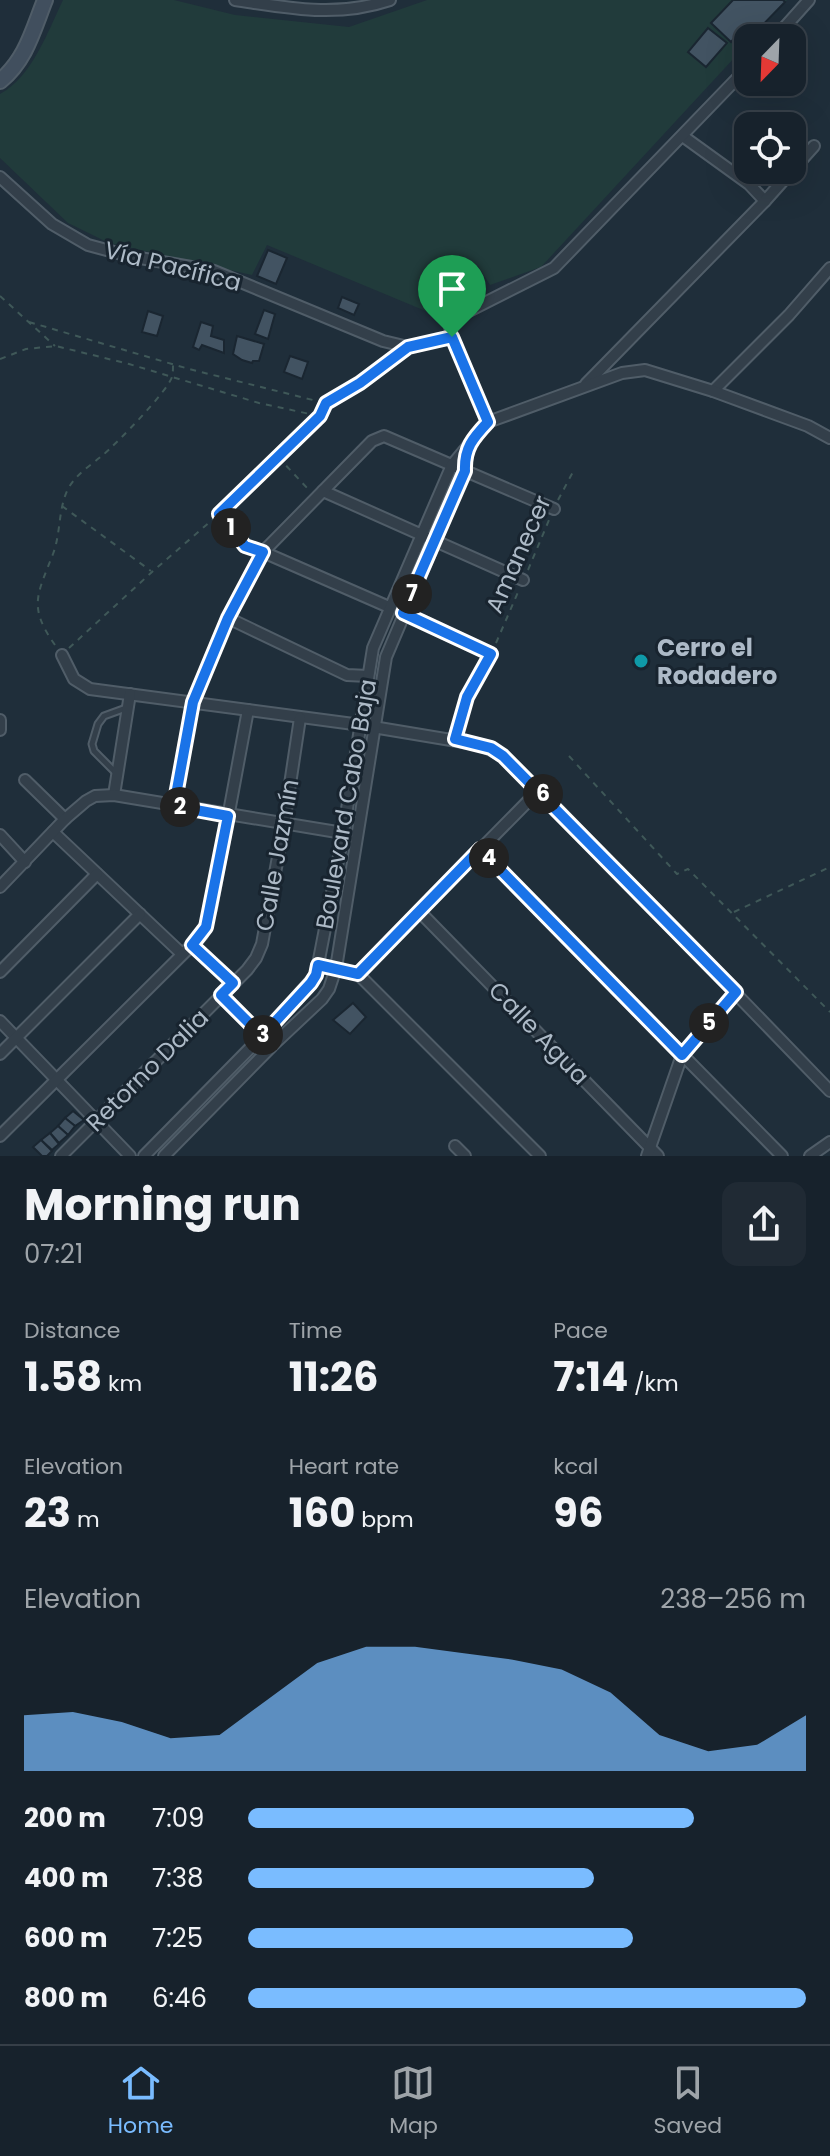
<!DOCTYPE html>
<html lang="en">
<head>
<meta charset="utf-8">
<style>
	body { margin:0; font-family:Poppins,sans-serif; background:#202a34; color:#f1f3f6; height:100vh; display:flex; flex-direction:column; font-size:30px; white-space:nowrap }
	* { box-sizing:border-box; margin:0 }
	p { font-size:26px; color:#9ea4a9 }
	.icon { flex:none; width:44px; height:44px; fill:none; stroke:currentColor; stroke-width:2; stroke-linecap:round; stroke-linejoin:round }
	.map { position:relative; height:1156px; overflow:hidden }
	.drawer { display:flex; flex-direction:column; background:#17222c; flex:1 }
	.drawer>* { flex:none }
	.needle { width:52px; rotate:203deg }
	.fabs { position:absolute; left:734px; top:24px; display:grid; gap:16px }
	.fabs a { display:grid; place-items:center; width:72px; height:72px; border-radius:16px; background:#17222c; box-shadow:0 8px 32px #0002,0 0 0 2px #363f48; font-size:40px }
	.pin { position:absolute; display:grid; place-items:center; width:68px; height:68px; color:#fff; margin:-82px -34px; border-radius:50% 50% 50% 0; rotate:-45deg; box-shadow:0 0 8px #0007 }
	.pin .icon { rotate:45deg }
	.km { position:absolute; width:40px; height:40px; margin:-20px; border-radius:50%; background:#222; color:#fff; font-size:22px; line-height:40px; text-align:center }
	.round { display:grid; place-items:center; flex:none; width:84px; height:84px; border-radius:16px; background:#202a34 }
	.overview { display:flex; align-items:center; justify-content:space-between; height:136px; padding:0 24px }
	h1 { font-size:44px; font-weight:700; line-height:60px }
	.metrics { display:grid; grid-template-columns:repeat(3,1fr); gap:12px; height:136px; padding:8px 24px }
	.metrics div { display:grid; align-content:center }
	.metrics b { font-size:40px; font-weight:700 }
	.metrics small { font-size:22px; font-weight:400 }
	.metrics p { font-size:22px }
	.chart { height:224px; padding:16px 24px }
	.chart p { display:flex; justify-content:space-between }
	.chart svg { width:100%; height:144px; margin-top:8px; fill:#7abcff; opacity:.7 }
	ul { padding:0 24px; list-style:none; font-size:26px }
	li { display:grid; grid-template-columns:128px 96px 1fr; align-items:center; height:60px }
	li i { height:20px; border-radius:10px; background:#7abcff }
	.dock { display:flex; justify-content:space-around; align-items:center; height:112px; border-top:2px solid #363f48; background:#17222c; font-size:22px; color:#9ea4a9 }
	.dock a { display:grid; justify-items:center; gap:4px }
	.dock .on { color:#7abcff }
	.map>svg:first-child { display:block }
	.green { fill:#213b3b }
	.building { fill:#425362; stroke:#1a2631; stroke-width:2 }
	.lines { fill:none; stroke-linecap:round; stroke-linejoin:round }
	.lane-casing { stroke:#505d68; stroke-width:9 }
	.street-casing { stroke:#505d68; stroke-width:14 }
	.secondary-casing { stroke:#505d68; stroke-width:18 }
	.path { stroke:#3f5858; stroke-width:2; stroke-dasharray:6 6; stroke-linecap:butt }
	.lane { stroke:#333f4a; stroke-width:5 }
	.street { stroke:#333f4a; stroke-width:10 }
	.secondary { stroke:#414f5e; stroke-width:14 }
	.route-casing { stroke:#fff; stroke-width:16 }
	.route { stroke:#1a73e8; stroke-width:10 }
	.culture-dot { fill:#0f9aa8; stroke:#18242f; stroke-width:3 }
	.labels { text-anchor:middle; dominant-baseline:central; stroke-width:6; stroke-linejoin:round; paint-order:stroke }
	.street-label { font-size:24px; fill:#adbac7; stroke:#18242f }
	.poi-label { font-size:24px; font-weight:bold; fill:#adbac7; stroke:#18242f; text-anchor:start }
</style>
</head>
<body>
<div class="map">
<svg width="830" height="1156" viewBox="0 0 830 1156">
	<rect width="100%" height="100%" fill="#1f2e3a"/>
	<path class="green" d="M63 0H174L235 15 349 27 427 0H787L752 38H748V43L541 267 490 285 478 266 438 287 440 317 267 245 252 275 109 243 68 223 0 158V94C32 77 48 31 63 0Z"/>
	<g class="building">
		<path d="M733 0H783L785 2 747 41 739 33 731 42 711 23Z"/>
		<path d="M708 28 727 43 706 67 688 52Z"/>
		<path d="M268 250 287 258 276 284 257 276Z"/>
		<path d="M475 272 481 282 452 297 446 287Z"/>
		<path d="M342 297 359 304 354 315 338 308Z"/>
		<path d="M264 310 275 314 268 339 255 334Z"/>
		<path d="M148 311 163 316 157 336 142 332Z"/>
		<path d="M201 322 213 326 211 336 224 340V353L202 345 199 350 193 347Z"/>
		<path d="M237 336 264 344 259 361H253L252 363 242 360 233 354Z"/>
		<path d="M290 356 308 362 302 379 284 372Z"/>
		<path d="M353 1003 366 1017 350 1034 333 1020Z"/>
		<path d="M73 1111 84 1120 75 1126 65 1118Z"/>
		<path d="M65 1118 75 1126 68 1135 58 1126Z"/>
		<path d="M58 1126 68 1135 59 1143 50 1133Z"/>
		<path d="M50 1133 59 1144 52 1150 41 1140Z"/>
		<path d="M41 1140 52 1151 47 1156H42L33 1147Z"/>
	</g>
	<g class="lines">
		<defs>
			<path id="lane" d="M117 774 94 751 92 744 98 724 104 716 126 708"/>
			<g id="street">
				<path d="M235 0C290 8 336 18 390 0"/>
				<path d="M775 38 809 0"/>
				<path d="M684 137 749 184 765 201"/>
				<path d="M0 177 52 224 88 245 129 256 214 271 383 341 408 347 452 337"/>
				<path d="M586 384 765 201 814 146"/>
				<path d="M713 391 789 315 830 268"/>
				<path d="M488 422 452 337 449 321 554 268 748 67"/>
				<path d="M323 491 523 580"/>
				<path d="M263 552 389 607"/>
				<path d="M403 613 491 654"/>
				<path d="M228 618 347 675 368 676"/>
				<path d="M62 655 74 679 90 689 361 725 481 745 503 756 539 790 830 1091"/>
				<path d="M0 720V730"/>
				<path d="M25 780 65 819"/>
				<path d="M114 795 130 694"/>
				<path d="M174 806 193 702 228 618 263 552 372 441 384 436 554 509"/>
				<path d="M53 832 181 953"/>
				<path d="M0 835 25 862"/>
				<path d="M480 849 782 1156"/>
				<path d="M0 887 65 819 86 801 95 796 114 795 343 833"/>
				<path d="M419 911 658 1156"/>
				<path d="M192 945 233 983"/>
				<path d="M318 965 358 974 540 1156"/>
				<path d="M0 972 97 874"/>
				<path d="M358 974 539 790"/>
				<path d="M221 995 265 1039"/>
				<path d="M0 1021 130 1156"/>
				<path d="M0 1054 140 914"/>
				<path d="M0 1136 202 935 211 909 248 710"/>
				<path d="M455 1146 465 1156"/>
				<path d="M61 1156 247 970 256 958 262 944 284 824 300 718"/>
				<path d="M144 1156 262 1036 316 975 341 846 373 648 452 465 488 422 622 373 645 370 713 391 808 426 830 438"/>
				<path d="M164 1156 272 1046 322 999 329 989 336 968 386 657 465 471V452"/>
				<path d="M647 1156 682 1055 736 992"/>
				<path d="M810 1156 830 1142"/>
			</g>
			<path id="secondary" d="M0 81C26 60 33 30 45 0"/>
		</defs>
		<use href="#lane" class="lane-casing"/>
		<use href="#street" class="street-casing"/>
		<use href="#secondary" class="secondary-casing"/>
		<g class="path">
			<path d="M0 296 55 346"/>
			<path d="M29 322 189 369 325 403"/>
			<path d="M0 359 26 349 56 346 129 364 259 403 319 416"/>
			<path d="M278 457 309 490"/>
			<path d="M558 500 574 470"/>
			<path d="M62 506 151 571"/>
			<path d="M220 515 245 546 254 549"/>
			<path d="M528 570 549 520"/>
			<path d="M496 643 519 590"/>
			<path d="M55 645C28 607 37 595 53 554 61 533 58 509 68 489 76 474 91 465 103 455 117 443 167 392 172 377 173 373 173 369 173 365"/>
			<path d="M69 648 152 572 219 514 320 416 326 403 360 383 397 354"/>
			<path d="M458 731 467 697 486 663"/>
			<path d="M569 756 677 874 688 869 830 1012"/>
			<path d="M734 912 830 867"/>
		</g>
		<use href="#lane" class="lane"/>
		<use href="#street" class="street"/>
		<use href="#secondary" class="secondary"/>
	</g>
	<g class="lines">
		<defs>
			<path id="route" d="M452 337 488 422C473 438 464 448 465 471L403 613 491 654 467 697 455 739 491 748 503 756 736 992 682 1055 480 849 358 974 318 965 316 975 311 983 262 1036 221 995 233 983 192 945 206 927 228 816 174 806 193 702 228 618 263 552 245 546 219 514 320 416 326 403 360 383 408 347Z"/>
		</defs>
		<use href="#route" class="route-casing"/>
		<use href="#route" class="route"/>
	</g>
	<circle class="culture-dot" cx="641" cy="661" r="8"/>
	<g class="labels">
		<g class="street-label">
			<text transform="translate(173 266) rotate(14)">Vía Pacífica</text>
			<text transform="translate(518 554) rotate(-66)">Amanecer</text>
			<text transform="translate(346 804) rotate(-80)">Boulevard Cabo Baja</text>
			<text transform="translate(277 855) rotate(-80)">Calle Jazmín</text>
			<text transform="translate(539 1033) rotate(46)">Calle Agua</text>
			<text transform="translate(147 1070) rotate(-45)">Retorno Dalia</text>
		</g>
		<g class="poi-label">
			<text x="657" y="647">Cerro el<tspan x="657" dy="28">Rodadero</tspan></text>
		</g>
	</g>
</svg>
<div class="fabs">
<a><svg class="needle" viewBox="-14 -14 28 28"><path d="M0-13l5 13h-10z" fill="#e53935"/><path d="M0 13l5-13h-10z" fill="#9ea4a9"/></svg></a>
<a><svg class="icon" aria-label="locate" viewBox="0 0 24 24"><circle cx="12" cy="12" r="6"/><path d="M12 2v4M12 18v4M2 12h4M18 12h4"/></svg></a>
</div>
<div class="pin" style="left:452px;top:337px;background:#1e9e55"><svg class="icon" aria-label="arrive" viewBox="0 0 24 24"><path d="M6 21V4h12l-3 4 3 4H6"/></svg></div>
<b class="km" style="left:231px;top:528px">1</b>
<b class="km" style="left:180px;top:807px">2</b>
<b class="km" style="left:263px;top:1035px">3</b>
<b class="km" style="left:489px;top:858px">4</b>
<b class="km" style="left:709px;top:1023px">5</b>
<b class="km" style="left:543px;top:794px">6</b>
<b class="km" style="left:412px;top:594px">7</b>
</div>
<section class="drawer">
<div class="overview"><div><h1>Morning run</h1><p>07:21</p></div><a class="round"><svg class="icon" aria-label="share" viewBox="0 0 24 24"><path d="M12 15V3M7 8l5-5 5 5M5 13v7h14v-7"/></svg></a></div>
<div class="metrics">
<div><p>Distance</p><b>1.58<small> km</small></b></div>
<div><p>Time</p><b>11:26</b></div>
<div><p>Pace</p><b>7:14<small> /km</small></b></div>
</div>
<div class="metrics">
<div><p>Elevation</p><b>23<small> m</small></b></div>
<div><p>Heart rate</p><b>160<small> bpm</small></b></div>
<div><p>kcal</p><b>96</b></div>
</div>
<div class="chart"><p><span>Elevation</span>238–256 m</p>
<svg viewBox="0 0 160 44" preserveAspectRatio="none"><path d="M0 44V27L10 26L20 29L30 34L40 33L50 22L60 11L70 6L80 6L90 8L100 10L110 13L120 20L130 33L140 38L150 36L160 27V44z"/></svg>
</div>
<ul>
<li><b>200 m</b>7:09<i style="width:80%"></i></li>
<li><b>400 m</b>7:38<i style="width:62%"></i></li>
<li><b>600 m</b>7:25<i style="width:69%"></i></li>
<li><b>800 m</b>6:46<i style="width:100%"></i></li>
</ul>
</section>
<nav class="dock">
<a class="on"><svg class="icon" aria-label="home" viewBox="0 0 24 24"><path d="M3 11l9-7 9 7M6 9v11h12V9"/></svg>Home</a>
<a><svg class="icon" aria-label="map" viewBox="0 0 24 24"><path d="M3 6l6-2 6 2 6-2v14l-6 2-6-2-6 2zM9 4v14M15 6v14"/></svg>Map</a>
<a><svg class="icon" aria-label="saved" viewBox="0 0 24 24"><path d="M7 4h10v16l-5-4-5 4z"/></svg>Saved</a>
</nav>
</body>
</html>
